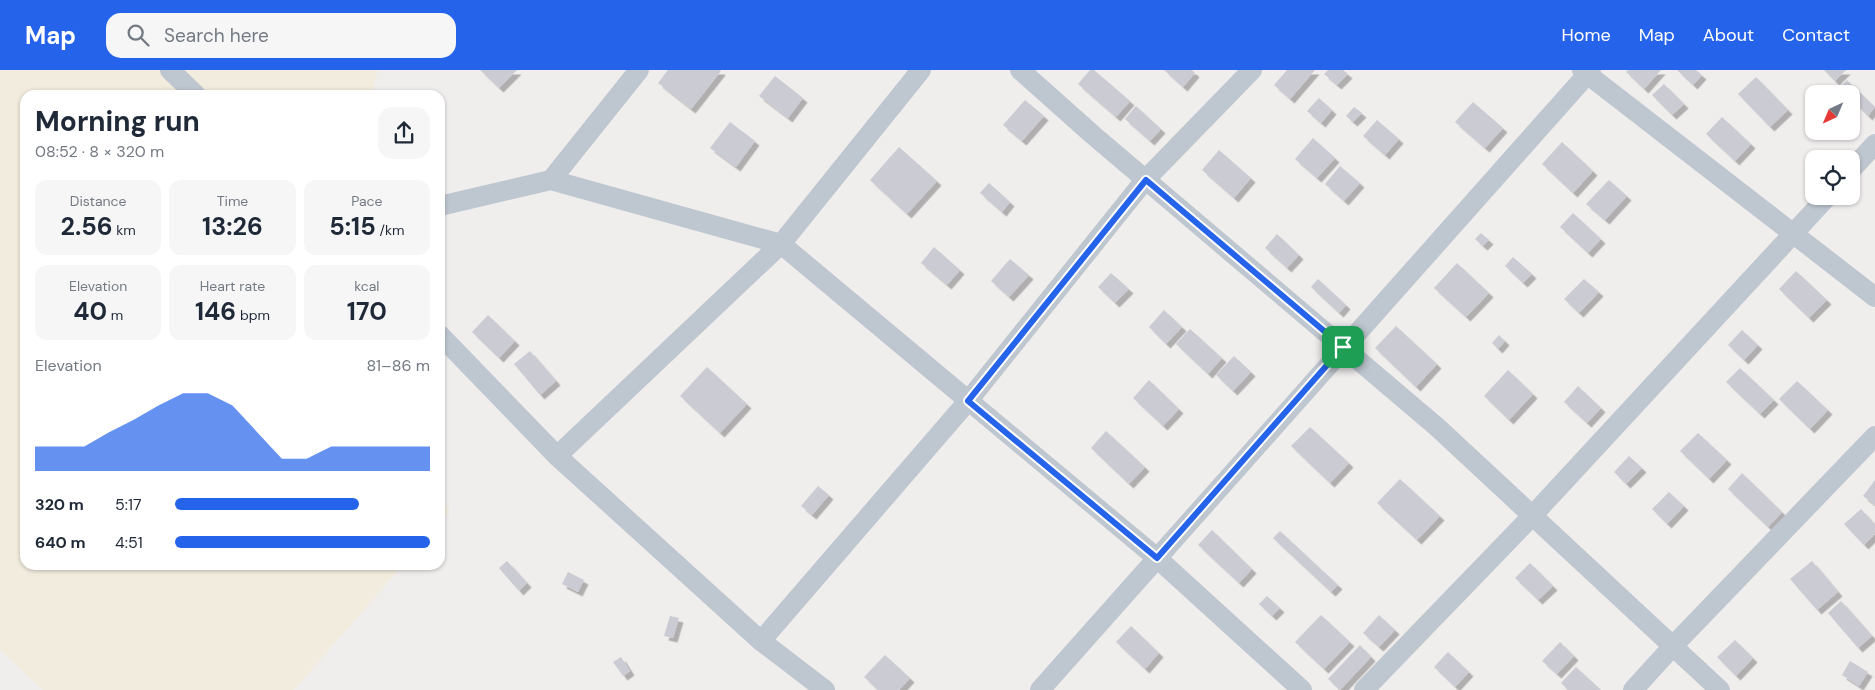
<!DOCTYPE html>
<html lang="en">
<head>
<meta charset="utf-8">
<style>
	body { margin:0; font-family:"DM Sans",sans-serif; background:#f6f6f7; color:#1f2937; height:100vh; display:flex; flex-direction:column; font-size:19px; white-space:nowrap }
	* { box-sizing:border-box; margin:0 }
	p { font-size:16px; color:#747a83 }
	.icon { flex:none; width:28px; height:28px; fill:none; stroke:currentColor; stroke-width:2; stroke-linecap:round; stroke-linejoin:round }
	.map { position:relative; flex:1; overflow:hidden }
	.details { position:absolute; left:20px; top:20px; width:425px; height:480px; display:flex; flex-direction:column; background:#fff; border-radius:15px; box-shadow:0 1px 4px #0004 }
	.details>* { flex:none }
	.needle { width:32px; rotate:224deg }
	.buttons { position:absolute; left:1805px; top:15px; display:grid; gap:10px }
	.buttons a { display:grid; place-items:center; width:55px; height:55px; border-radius:10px; background:#fff; box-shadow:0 1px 4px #0004; font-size:25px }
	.pin { position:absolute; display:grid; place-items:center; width:42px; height:42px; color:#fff; margin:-21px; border-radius:10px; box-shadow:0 2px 8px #0006 }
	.round { display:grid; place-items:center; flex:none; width:52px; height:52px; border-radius:15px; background:#f6f6f7 }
	.headline { display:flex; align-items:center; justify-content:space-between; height:85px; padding:0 15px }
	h1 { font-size:28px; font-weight:700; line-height:38px }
	.figures { display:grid; grid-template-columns:repeat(3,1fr); gap:8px; height:85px; padding:5px 15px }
	.figures div { display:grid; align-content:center; border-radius:12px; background:#f6f6f7; text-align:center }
	.figures b { font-size:25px; font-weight:700 }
	.figures small { font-size:14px; font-weight:400 }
	.figures p { font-size:14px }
	.chart { height:140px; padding:10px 15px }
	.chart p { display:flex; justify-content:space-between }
	.chart svg { width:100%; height:90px; margin-top:5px; fill:#2563eb; opacity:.7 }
	ul { padding:0 15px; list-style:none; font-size:16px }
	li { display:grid; grid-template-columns:80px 60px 1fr; align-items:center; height:38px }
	li i { height:12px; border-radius:6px; background:#2563eb }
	header { display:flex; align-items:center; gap:30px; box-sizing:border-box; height:70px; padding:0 25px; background:#2563eb; color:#fff }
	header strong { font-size:24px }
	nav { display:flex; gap:28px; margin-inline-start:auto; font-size:18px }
	.search { width:350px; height:45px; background:#f6f6f7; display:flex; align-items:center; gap:12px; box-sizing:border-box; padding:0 18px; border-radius:15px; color:#747a83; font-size:19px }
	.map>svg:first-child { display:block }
	.sand { fill:#f1ecdd }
	.building { fill:#cacbd3; filter:url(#shadow) }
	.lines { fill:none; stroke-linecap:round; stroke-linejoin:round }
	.street { stroke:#bec6cf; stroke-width:20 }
	.route-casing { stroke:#fff; stroke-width:10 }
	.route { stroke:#2563eb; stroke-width:6 }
</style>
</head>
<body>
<header>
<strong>Map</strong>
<div class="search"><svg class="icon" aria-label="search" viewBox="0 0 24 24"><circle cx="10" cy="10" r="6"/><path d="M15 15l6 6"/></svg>Search here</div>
<nav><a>Home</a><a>Map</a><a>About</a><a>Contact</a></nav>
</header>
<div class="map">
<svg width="1875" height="620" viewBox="0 0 1875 620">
	<defs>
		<filter id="shadow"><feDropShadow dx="4.5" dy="4.5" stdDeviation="0" flood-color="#0004"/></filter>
	</defs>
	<rect width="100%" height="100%" fill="#f0eded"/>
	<g class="sand">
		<path d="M0 0H378L372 25H25V495H403L294 620H43L0 580Z"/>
		<path d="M440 431 450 441 440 453Z"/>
	</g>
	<g class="building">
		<path d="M480 0H517L499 18Z"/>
		<path d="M668 0H720L721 1 691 39 658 13Z"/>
		<path d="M1090 0H1094L1130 31 1116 47 1078 14Z"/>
		<path d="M1164 0H1192L1195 3 1183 17Z"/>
		<path d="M1287 0H1315L1290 29 1274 15Z"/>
		<path d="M1328 0H1343L1348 4 1337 15 1324 4Z"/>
		<path d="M1628 0H1661L1644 19 1626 2Z"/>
		<path d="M1677 0H1696L1702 5 1693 15Z"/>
		<path d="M1824 0H1846L1835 11Z"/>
		<path d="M775 6 803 28 788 48 759 26Z"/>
		<path d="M1756 7 1788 40 1770 57 1738 24Z"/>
		<path d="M1847 10 1875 37 1868 46 1851 29V24H1845L1839 18Z"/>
		<path d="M1664 14 1684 34 1672 45 1652 25Z"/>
		<path d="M1319 28 1332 40 1321 53 1307 41Z"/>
		<path d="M1025 30 1044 46 1022 71 1003 55Z"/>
		<path d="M1473 32 1503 58 1485 78 1455 52Z"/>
		<path d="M1136 36 1161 59 1150 71 1125 49Z"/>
		<path d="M1354 37 1362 43 1353 52 1346 46Z"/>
		<path d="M1722 47 1751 74 1735 91 1706 64Z"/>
		<path d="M1377 50 1399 69 1385 85 1363 66Z"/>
		<path d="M730 52 755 71 736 97 710 78Z"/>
		<path d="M1313 68 1335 88 1317 108 1295 89Z"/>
		<path d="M1562 72 1593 101 1573 123 1542 94Z"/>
		<path d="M899 77 937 111 907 144 870 110Z"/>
		<path d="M1219 80 1251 108 1234 128 1202 100Z"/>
		<path d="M1340 96 1360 113 1344 131 1325 114Z"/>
		<path d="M1609 110 1627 126 1605 150 1586 134Z"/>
		<path d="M989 113 1010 132 1002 142 980 123Z"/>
		<path d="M1573 143 1601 169 1588 183 1560 157Z"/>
		<path d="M1481 163 1489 170 1483 176 1475 169Z"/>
		<path d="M1277 164 1299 185 1287 198 1265 178Z"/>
		<path d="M934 177 960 200 947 215 921 193Z"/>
		<path d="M1513 187 1532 204 1523 213 1505 196Z"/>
		<path d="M1010 189 1029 205 1009 227 991 211Z"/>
		<path d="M1457 193 1489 223 1466 247 1434 218Z"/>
		<path d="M1796 201 1827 230 1809 248 1779 219Z"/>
		<path d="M1111 203 1129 219 1115 233 1098 217Z"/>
		<path d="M1318 209 1346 235 1339 243 1311 217Z"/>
		<path d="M1584 209 1599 222 1579 243 1564 229Z"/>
		<path d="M1164 240 1182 257 1166 274 1149 257Z"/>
		<path d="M488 245 515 271 499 288 472 262Z"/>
		<path d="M1396 256 1437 294 1416 317 1375 278Z"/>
		<path d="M1190 259 1222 288 1208 304 1176 274Z"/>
		<path d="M1742 260 1758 275 1744 290 1728 275Z"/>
		<path d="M1499 265 1505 271 1498 279 1492 273Z"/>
		<path d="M530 281 556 311 540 325 514 294Z"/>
		<path d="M1234 286 1251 302 1233 321 1216 305Z"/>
		<path d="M707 297 747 334 720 363 680 326Z"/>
		<path d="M1740 298 1774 330 1760 344 1726 312Z"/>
		<path d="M1508 300 1533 324 1509 350 1484 326Z"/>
		<path d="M1149 310 1179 339 1163 356 1133 328Z"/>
		<path d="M1797 311 1828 340 1810 359 1779 329Z"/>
		<path d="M1578 316 1601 338 1587 353 1564 332Z"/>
		<path d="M1310 357 1349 393 1330 413 1291 376Z"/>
		<path d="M1106 361 1145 397 1129 414 1091 378Z"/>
		<path d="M1698 363 1727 390 1709 409 1680 381Z"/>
		<path d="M1629 386 1642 398 1626 414 1614 402Z"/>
		<path d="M1742 403 1782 442 1768 457 1728 419Z"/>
		<path d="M1400 409 1440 446 1417 470 1377 433Z"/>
		<path d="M1875 410V435L1863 426Z"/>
		<path d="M818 416 829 425 812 445 801 436Z"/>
		<path d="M1669 422 1684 436 1667 454 1652 439Z"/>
		<path d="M1861 439 1875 455V464L1864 475 1844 454Z"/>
		<path d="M1212 460 1252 499 1239 513 1198 475Z"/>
		<path d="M1280 461 1338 515 1331 522 1273 468Z"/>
		<path d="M507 491 527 513 519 521 499 498Z"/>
		<path d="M1812 491 1838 522 1817 540 1790 509Z"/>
		<path d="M1530 493 1553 516 1538 530 1515 508Z"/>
		<path d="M568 502 584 510 578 522 562 514Z"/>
		<path d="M1267 526 1280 538 1272 546 1259 534Z"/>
		<path d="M1841 531 1872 566 1858 578 1828 543Z"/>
		<path d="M1321 545 1350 572 1324 599 1295 572Z"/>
		<path d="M1379 545 1395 560 1379 577 1363 563Z"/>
		<path d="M670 546 679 548 673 568 664 566Z"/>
		<path d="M1131 556 1159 583 1145 599 1116 572Z"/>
		<path d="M1735 570 1753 588 1736 606 1717 587Z"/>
		<path d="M1560 572 1574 586 1557 604 1542 591Z"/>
		<path d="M1360 575 1371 587 1340 620 1328 609Z"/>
		<path d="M1448 582 1469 602 1455 617 1434 597Z"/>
		<path d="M885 585 910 608 899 620H878L864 607Z"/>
		<path d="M621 587 630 601 623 606 613 592Z"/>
		<path d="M1850 591 1868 602 1859 616 1842 605Z"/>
		<path d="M1576 597 1601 620H1568L1561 613Z"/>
	</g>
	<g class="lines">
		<g class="street">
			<path d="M170 0 196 25"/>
			<path d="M1020 0 1093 65 1437 357 1720 620"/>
			<path d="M1582 0 1875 227"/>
			<path d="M1851 100 1875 74"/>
			<path d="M551 110 639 0"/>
			<path d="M440 136 551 110 781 174 1157 488 1302 620"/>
			<path d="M440 265 557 386 761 571 825 620"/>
			<path d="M557 386 781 174 921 0"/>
			<path d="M761 571 968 331 1145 110 1252 0"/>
			<path d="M1040 620 1591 0"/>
			<path d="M1364 620 1533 445 1828 126"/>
			<path d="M1633 620 1673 576 1875 366"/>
		</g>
	</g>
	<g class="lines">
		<defs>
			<path id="route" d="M1146 110 1343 277 1157 488 968 331Z"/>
		</defs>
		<use href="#route" class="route-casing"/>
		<use href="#route" class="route"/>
	</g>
</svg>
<div class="buttons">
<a><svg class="needle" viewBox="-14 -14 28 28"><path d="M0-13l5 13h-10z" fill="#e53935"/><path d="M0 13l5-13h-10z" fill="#747a83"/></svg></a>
<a><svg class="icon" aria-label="locate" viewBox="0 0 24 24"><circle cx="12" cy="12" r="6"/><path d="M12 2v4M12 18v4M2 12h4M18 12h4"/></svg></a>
</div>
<div class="pin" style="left:1343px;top:277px;background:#1e9e55"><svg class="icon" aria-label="arrive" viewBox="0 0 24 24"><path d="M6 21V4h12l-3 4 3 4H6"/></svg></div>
<section class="details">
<div class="headline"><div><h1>Morning run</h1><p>08:52 · 8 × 320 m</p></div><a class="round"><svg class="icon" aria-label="share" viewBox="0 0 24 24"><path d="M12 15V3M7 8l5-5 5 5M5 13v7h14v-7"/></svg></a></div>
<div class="figures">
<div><p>Distance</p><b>2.56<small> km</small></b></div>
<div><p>Time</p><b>13:26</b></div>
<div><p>Pace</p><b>5:15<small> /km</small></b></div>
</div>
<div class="figures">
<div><p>Elevation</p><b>40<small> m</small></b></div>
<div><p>Heart rate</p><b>146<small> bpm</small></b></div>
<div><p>kcal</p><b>170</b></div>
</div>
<div class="chart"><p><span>Elevation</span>81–86 m</p>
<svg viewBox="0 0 160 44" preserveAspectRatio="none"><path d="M0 44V32L10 32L20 32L30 25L40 19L50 12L60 6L70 6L80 12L90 25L100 38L110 38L120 32L130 32L140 32L150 32L160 32V44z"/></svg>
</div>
<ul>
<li><b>320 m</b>5:17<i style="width:72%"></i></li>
<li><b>640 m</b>4:51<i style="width:100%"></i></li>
</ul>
</section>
</div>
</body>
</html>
